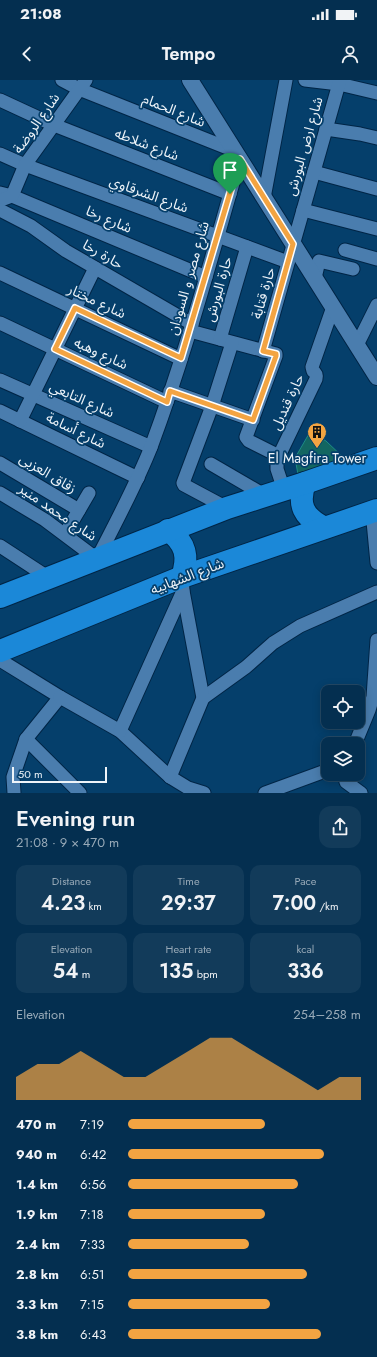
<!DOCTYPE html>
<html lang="en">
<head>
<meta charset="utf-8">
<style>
	body { margin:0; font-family:Jost,"Noto Sans Arabic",sans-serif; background:#123b5a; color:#f1f3f6; height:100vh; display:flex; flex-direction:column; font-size:15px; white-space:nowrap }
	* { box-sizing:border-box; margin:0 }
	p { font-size:13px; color:#97a9b7 }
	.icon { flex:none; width:22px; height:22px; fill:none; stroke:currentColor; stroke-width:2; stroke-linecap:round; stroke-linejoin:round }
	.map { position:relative; height:713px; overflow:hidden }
	.drawer { display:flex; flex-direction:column; background:#042f50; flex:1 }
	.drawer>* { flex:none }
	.fabs { position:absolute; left:321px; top:605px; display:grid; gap:8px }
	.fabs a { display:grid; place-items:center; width:44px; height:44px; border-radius:8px; background:#042f50; box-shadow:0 2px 10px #0003,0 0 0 1px #254a67; font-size:20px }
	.scale { position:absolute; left:12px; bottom:10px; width:95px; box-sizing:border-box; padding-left:4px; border:2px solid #eef4f9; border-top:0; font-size:11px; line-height:14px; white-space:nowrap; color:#eef4f9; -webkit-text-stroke:3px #053f6b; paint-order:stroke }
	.pin { position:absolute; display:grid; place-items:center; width:34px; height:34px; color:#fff; margin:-41px -17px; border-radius:50% 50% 50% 0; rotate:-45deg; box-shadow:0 0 4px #0007 }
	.pin .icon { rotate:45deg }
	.round { display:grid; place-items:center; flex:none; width:42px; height:42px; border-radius:12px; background:#123b5a }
	.headline { display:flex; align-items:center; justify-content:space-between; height:68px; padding:0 16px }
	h1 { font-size:22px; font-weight:600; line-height:30px }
	.metrics { display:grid; grid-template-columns:repeat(3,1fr); gap:6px; height:68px; padding:4px 16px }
	.metrics div { display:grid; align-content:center; border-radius:10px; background:#123b5a; text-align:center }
	.metrics b { font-size:20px; font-weight:600 }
	.metrics small { font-size:11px; font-weight:400 }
	.metrics p { font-size:11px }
	.chart { height:112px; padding:8px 16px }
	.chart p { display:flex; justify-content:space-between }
	.chart svg { width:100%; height:72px; margin-top:4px; fill:#f3a442; opacity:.7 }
	ul { padding:0 16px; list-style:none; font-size:13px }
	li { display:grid; grid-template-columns:64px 48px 1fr; align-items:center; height:30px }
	li i { height:10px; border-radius:5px; background:#f3a442 }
	.status { display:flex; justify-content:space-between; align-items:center; height:28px; padding:0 20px; background:#042f50; direction:ltr }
	.status svg { height:11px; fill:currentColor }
	header { display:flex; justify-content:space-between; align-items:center; height:52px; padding:0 16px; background:#042f50; font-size:18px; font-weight:600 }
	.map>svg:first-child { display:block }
	.building { fill:#136661; stroke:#1d8c85 }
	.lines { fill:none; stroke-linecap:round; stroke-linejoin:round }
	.minor-casing { stroke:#002546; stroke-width:15 }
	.tertiary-casing { stroke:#002546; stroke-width:18 }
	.trunk-casing { stroke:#002546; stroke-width:24 }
	.minor { stroke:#4a7dae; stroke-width:13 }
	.tertiary { stroke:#4a7dae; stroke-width:16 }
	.trunk { stroke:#1b88d8; stroke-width:22 }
	.route-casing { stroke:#fff; stroke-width:8 }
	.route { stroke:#f3a442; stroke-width:5 }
	.labels { text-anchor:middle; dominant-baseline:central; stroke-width:3.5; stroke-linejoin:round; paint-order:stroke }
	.street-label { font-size:14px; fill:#eef4f9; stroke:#053f6b }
	.poi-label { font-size:14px; fill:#eef4f9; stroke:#053f6b }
</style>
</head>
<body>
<div class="status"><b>21:08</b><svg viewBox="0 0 49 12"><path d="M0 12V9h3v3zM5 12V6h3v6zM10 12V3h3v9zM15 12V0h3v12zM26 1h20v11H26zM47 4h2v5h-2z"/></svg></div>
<header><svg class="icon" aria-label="back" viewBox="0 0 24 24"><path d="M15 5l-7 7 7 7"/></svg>Tempo<svg class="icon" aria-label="person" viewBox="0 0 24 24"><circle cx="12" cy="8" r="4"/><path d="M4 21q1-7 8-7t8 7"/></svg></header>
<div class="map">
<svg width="377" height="713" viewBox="0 0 377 713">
	<rect width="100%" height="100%" fill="#053f6b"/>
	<path class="building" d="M310 352 326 361 346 380 299 400 295 378Z"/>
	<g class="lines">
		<defs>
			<g id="minor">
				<path d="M62 0 79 9 235 71"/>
				<path d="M305 0 339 4 377 13"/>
				<path d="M0 20 54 45 230 114"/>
				<path d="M326 49 360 54 377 58"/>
				<path d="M0 74 25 85 288 182"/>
				<path d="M314 92 377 109"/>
				<path d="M0 113 12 116 206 197"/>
				<path d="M264 118 286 0"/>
				<path d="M4 119 12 116 25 85 86 0"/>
				<path d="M0 130 31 146 66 171 192 244"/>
				<path d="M303 130 377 149"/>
				<path d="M345 170 377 179"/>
				<path d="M0 193 181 279"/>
				<path d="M315 198 319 181 353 189"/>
				<path d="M0 243 167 322"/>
				<path d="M190 251 276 274V276L246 357 249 361 279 376"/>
				<path d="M220 259 247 167"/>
				<path d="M357 265 377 225"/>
				<path d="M263 271 340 0"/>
				<path d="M0 300 151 367"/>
				<path d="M170 311 253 340"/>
				<path d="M0 331 138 398"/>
				<path d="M20 341 95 188"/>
				<path d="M0 383 79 430"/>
				<path d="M211 384 266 416"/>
				<path d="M284 410 277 389V380L316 299C317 295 316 293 313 291L312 287 333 227"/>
				<path d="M0 413 45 440 97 479C116 442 136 405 151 367 186 273 212 175 240 79"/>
				<path d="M227 428 184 405 183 403 212 326 232 263"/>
				<path d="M372 431 377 483"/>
				<path d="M65 454 89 413"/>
				<path d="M0 466 49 498"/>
				<path d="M0 580 60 617 26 659 13 697 14 713"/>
				<path d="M60 617 120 651 170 697 188 708 204 713"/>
				<path d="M203 618 246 587 273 563 300 546 377 512"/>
				<path d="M120 651 183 511"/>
				<path d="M26 659 80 713"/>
				<path d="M355 664 369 630 373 617 377 560"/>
				<path d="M344 694 346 702 361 713"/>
				<path d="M170 697 203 618 183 511 182 497"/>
				<path d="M265 713 328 690"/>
			</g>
			<path id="tertiary" d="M190 0 377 297"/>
			<g id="trunk">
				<path d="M305 403C297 425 304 437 323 447"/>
				<path d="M168 450C186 463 189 477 182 497"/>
				<path d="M0 517 227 428 305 403 377 378"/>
				<path d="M0 571 182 497 377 430"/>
			</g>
		</defs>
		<use href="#minor" class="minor-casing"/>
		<use href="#tertiary" class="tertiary-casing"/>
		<use href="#trunk" class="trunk-casing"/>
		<use href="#minor" class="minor"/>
		<use href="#tertiary" class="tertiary"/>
		<use href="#trunk" class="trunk"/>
	</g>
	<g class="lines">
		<defs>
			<path id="route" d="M240 79 293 164 263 271 276 274V276L253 340 170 311 167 322 55 269 75 228 181 278Z"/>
		</defs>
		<use href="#route" class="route-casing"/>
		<use href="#route" class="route"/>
	</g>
	<defs>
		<symbol id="building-pin" viewBox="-11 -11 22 30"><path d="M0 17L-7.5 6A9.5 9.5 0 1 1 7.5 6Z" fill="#f3a442" stroke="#053f6b"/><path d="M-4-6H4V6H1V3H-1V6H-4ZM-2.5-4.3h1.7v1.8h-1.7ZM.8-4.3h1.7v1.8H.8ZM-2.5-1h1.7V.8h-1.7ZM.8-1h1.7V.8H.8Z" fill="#111"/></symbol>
	</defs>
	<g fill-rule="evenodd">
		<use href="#building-pin" x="306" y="341" width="22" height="30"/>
	</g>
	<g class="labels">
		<g class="street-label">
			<text transform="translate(174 30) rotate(22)">شارع الحمام</text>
			<text transform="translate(36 43) rotate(-55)">شارع الروضة</text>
			<text transform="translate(147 64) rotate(21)">شارع شلاطه</text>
			<text transform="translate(304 66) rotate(-74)">شارع ارض البورش</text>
			<text transform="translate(149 114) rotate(20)">شارع الشرقاوي</text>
			<text transform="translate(109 139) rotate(23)">شارع رخا</text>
			<text transform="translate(103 174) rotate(30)">حارة رخا</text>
			<text transform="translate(188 198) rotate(-74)">شارع مصر و السودان</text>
			<text transform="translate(218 209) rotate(-74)">حارة البورش</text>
			<text transform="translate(263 213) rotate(-74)">حارة قتابة</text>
			<text transform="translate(97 221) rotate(25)">شارع مختار</text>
			<text transform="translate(101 273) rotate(25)">شارع وهبه</text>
			<text transform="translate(82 319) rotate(24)">شارع التابعي</text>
			<text transform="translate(287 322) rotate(-65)">حارة قنديل</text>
			<text transform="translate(76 350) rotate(26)">شارع أسامة</text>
			<text transform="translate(48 393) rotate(31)">زقاق العزبى</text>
			<text transform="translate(58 432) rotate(34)">شارع محمد منير</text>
			<text transform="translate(187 496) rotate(-21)">شارع الشهابيه</text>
		</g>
		<g class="poi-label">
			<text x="317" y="378">El Magfira Tower</text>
		</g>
	</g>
</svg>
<div class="fabs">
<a><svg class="icon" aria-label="locate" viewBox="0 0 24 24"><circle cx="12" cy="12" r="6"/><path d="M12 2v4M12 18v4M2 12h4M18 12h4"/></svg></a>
<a><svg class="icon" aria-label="layers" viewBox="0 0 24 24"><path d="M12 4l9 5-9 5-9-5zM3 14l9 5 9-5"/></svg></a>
</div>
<div class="scale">50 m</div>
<div class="pin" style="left:230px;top:114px;background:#1e9e55"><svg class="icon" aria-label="arrive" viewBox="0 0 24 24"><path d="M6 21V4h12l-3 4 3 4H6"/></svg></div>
</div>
<section class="drawer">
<div class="headline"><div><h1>Evening run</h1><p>21:08 · 9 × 470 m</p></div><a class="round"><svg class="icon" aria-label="share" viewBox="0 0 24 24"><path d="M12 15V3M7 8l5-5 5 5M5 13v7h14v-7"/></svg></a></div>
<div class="metrics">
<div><p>Distance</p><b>4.23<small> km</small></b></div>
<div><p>Time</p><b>29:37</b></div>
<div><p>Pace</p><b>7:00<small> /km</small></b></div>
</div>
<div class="metrics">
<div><p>Elevation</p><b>54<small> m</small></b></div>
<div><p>Heart rate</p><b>135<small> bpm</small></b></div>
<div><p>kcal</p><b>336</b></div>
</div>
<div class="chart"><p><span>Elevation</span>254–258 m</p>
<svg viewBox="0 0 160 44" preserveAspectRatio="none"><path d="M0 44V30L10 22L20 22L30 14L40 22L50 30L60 30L70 22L80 14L90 6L100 6L110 14L120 22L130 30L140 38L150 30L160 30V44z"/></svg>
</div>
<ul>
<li><b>470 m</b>7:19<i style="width:59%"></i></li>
<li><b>940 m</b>6:42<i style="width:84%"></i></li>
<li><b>1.4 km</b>6:56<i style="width:73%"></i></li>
<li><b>1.9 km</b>7:18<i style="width:59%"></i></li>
<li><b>2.4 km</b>7:33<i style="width:52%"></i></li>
<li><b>2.8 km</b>6:51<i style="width:77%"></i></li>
<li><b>3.3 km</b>7:15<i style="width:61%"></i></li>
<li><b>3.8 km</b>6:43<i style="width:83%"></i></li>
</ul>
</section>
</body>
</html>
